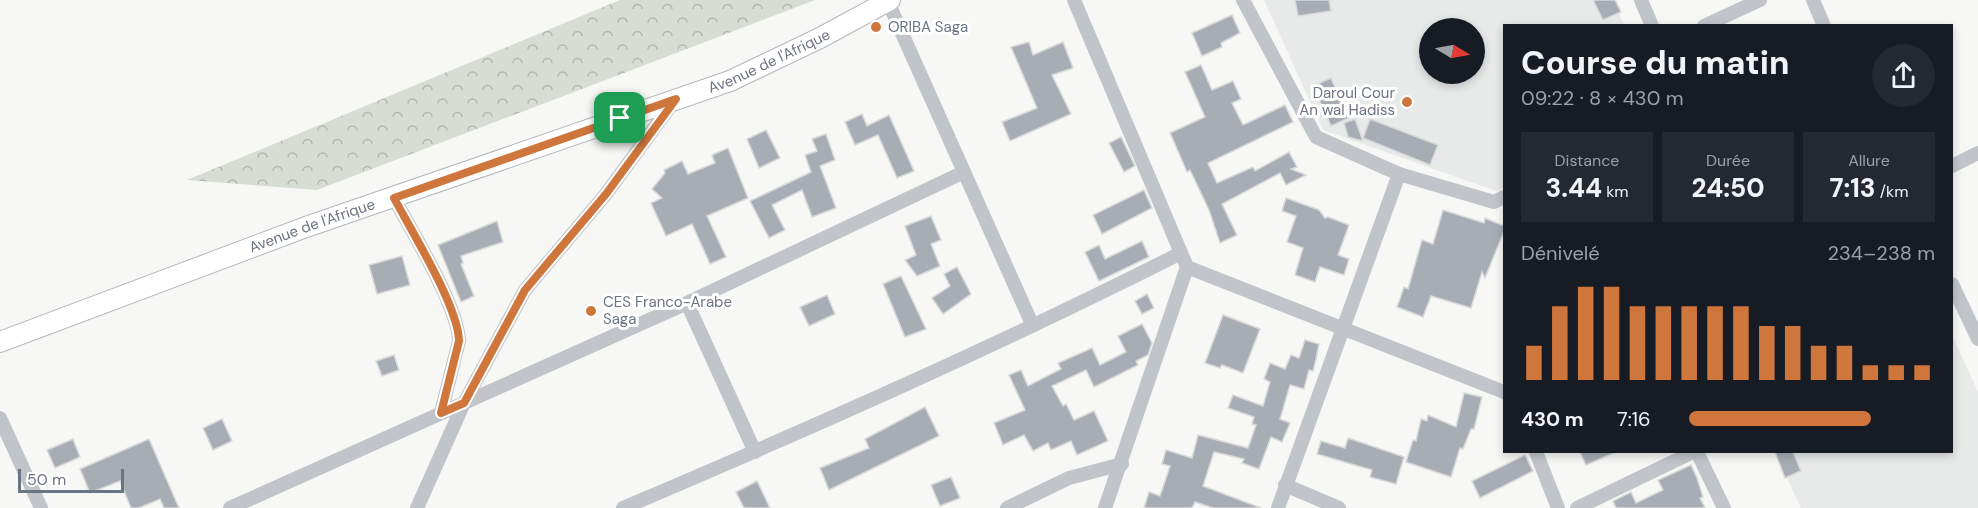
<!DOCTYPE html>
<html lang="fr">
<head>
<meta charset="utf-8">
<style>
	body { margin:0; font-family:"DM Sans",sans-serif; background:#242831; color:#f1f3f6; height:100vh; display:flex; flex-direction:column; font-size:22px; white-space:nowrap }
	* { box-sizing:border-box; margin:0 }
	p { font-size:20px; color:#9ea1a6 }
	.icon { flex:none; width:33px; height:33px; fill:none; stroke:currentColor; stroke-width:2; stroke-linecap:round; stroke-linejoin:round }
	.map { position:relative; flex:1; overflow:hidden }
	.sheet { position:absolute; left:1503px; top:24px; width:450px; height:429px; display:flex; flex-direction:column; background:#171b24; border-radius:0px; box-shadow:0 3px 9px #0003 }
	.sheet>* { flex:none }
	.needle { width:39px; rotate:100deg }
	.controls { position:absolute; left:1419px; top:18px; display:grid; gap:12px }
	.controls a { display:grid; place-items:center; width:66px; height:66px; border-radius:50%; background:#171b24; box-shadow:0 3px 9px #0003; font-size:30px }
	.scale { position:absolute; left:18px; bottom:15px; width:106px; box-sizing:border-box; padding-left:6px; border:3px solid #6a7483; border-top:0; font-size:16px; line-height:21px; white-space:nowrap; color:#6a7483; -webkit-text-stroke:4px #fff; paint-order:stroke }
	.pin { position:absolute; display:grid; place-items:center; width:51px; height:51px; color:#fff; margin:-26px; border-radius:12px; box-shadow:0 3px 9px #0006 }
	.round { display:grid; place-items:center; flex:none; width:63px; height:63px; border-radius:32px; background:#242831 }
	.overview { display:flex; align-items:center; justify-content:space-between; height:102px; padding:0 18px }
	h1 { font-size:33px; font-weight:800; line-height:45px }
	.metrics { display:grid; grid-template-columns:repeat(3,1fr); gap:9px; height:102px; padding:6px 18px }
	.metrics div { display:grid; align-content:center; border-radius:0px; background:#242831; text-align:center }
	.metrics b { font-size:26px; font-weight:800 }
	.metrics small { font-size:16px; font-weight:400 }
	.metrics p { font-size:16px }
	.chart { height:168px; padding:12px 18px }
	.chart p { display:flex; justify-content:space-between }
	.chart svg { width:100%; height:108px; margin-top:6px; stroke:#cf763d; stroke-width:6 }
	ul { padding:0 18px; list-style:none; font-size:20px }
	li { display:grid; grid-template-columns:96px 72px 1fr; align-items:center; height:45px }
	li i { height:15px; border-radius:8px; background:#cf763d }
	.map>svg:first-child { display:block }
	.built { fill:#e8e9e9; fill-rule:evenodd }
	.forest { fill:url(#forest-crowns) }
	.building { fill:#a8adb5; stroke:#d9d9d8; stroke-width:1.5 }
	.lines { fill:none; stroke-linecap:round; stroke-linejoin:round }
	.secondary-casing { stroke:#b4b7bc; stroke-width:22 }
	.street { stroke:#c1c4c8; stroke-width:14 }
	.secondary { stroke:#fff; stroke-width:20 }
	.route-casing { stroke:#fff; stroke-width:12 }
	.route { stroke:#cf763d; stroke-width:8 }
	.poi-dot { fill:#cf763d; stroke:#fff; stroke-width:2 }
	.labels { text-anchor:middle; dominant-baseline:central; stroke-width:6; stroke-linejoin:round; paint-order:stroke }
	.poi-label { font-size:15px; fill:#6a7483; stroke:#fff; text-anchor:start }
	.street-label { font-size:15px; fill:#6a7483; stroke:#fff }
</style>
</head>
<body>
<div class="map">
<svg width="1978" height="508" viewBox="0 0 1978 508">
	<defs>
		<pattern id="forest-crowns" width="20" height="18" patternUnits="userSpaceOnUse" patternTransform="scale(1.5)"><rect width="20" height="18" fill="#d7dcd5"/><path d="M2 6a3 3 0 1 1 6 0M12 15a3 3 0 1 1 6 0" fill="none" stroke="#b2b7b2"/></pattern>
	</defs>
	<rect width="100%" height="100%" fill="#f7f8f5"/>
	<g class="built">
		<path d="M1264 0H1613L1624 25 1504 26V187L1496 191 1323 130ZM1430 28H1474V74H1430Z"/>
		<path d="M1952 335 1978 392V508H1801L1775 452H1952Z"/>
	</g>
	<path class="forest" d="M620 0H815L317 190 187 180Z"/>
	<g class="building">
		<path d="M1295 0H1329L1331 11 1298 16Z"/>
		<path d="M1593 0H1615L1621 12 1603 20Z"/>
		<path d="M1232 15 1240 33 1221 43 1222 47 1202 56 1192 33Z"/>
		<path d="M1029 42 1033 55 1063 42 1073 68 1052 75 1071 114 1010 141 1002 122 1037 108 1011 47Z"/>
		<path d="M1201 65 1212 90 1233 81 1241 99 1232 103 1243 125 1285 105 1293 122 1208 163 1217 183 1253 167 1255 171 1289 152 1297 167 1291 169 1306 175 1286 185 1280 173 1222 204 1237 235 1220 243 1209 210 1190 170 1187 172 1170 133 1205 117 1185 72Z"/>
		<path d="M1331 78 1349 118 1331 126 1313 86Z"/>
		<path d="M862 114 867 126 889 115 914 171 897 178 878 135 855 145 845 122Z"/>
		<path d="M1355 119 1363 141 1348 137 1344 123Z"/>
		<path d="M1370 119 1438 145 1430 165 1363 138Z"/>
		<path d="M766 130 780 158 759 168 747 139Z"/>
		<path d="M826 134 835 160 820 166 836 208 812 217 802 190 772 205 785 230 769 238 750 201 811 172 805 155 817 151 812 139Z"/>
		<path d="M1121 137 1135 166 1124 172 1109 143Z"/>
		<path d="M728 148 748 198 707 216 726 257 710 264 692 224 666 236 651 203 662 198 652 189 665 173 664 170 682 161 688 174 715 163 712 155Z"/>
		<path d="M1144 190 1152 208 1102 234 1093 215Z"/>
		<path d="M1286 198 1319 210 1325 218 1328 217 1349 225 1338 255 1349 259 1344 275 1320 267 1315 282 1295 275 1303 248 1287 242 1296 216 1282 211Z"/>
		<path d="M1443 210 1484 223 1485 218 1504 226V231L1485 278 1482 272 1471 308 1431 296 1423 317 1397 307 1404 287 1408 289 1422 240 1433 244Z"/>
		<path d="M931 216 941 240 931 244 940 266 917 276 905 260 916 255 905 226Z"/>
		<path d="M497 221 503 242 461 256 463 263 461 264 474 296 461 302 438 245Z"/>
		<path d="M1142 241 1149 257 1099 281 1085 252 1099 245 1105 259Z"/>
		<path d="M402 256 410 285 377 294 369 265Z"/>
		<path d="M957 267 971 294 943 314 932 298 950 286 944 274Z"/>
		<path d="M901 276 926 329 905 337 883 284Z"/>
		<path d="M1147 294 1154 308 1142 314 1135 301Z"/>
		<path d="M827 295 835 314 809 326 800 307Z"/>
		<path d="M1223 315 1260 329 1243 373 1222 365 1220 368 1205 363Z"/>
		<path d="M1142 324 1152 343 1148 355 1136 361 1138 365 1094 387 1086 370 1052 386 1063 406 1066 404 1074 420 1094 411 1108 441 1077 455 1071 441 1051 450 1048 443 1033 451 1024 435 1003 445 994 423 1025 410 1009 375 1021 370 1028 386 1061 369 1058 363 1092 348 1100 365 1126 352 1118 336Z"/>
		<path d="M1305 340 1319 344 1316 359 1313 371 1309 370 1304 389 1290 385 1280 419 1290 423 1282 442 1271 437 1259 469 1242 463 1244 459 1214 452 1203 486 1261 508H1213L1195 502 1192 508H1144L1149 492 1160 496 1170 466 1162 464 1166 450 1192 458 1198 435 1248 448 1256 425 1252 424 1254 417 1228 408 1233 395 1263 406 1270 382 1264 379 1270 363 1285 369 1291 355 1299 358Z"/>
		<path d="M394 355 399 370 382 376 376 361Z"/>
		<path d="M1464 393 1482 397 1474 429H1471L1463 449 1460 448 1451 477 1406 462 1413 440 1416 441 1421 419 1427 421 1428 415 1456 427Z"/>
		<path d="M925 407 939 436 829 490 820 468 869 448 865 439Z"/>
		<path d="M222 419 232 441 213 450 203 428Z"/>
		<path d="M1348 438 1404 457 1396 484 1370 477 1372 470 1317 454 1321 441 1345 448Z"/>
		<path d="M73 439 80 457 55 468 47 450Z"/>
		<path d="M149 439 179 508H164L160 499 139 508H131L120 481 90 493 80 469Z"/>
		<path d="M1580 452H1616L1586 465Z"/>
		<path d="M1775 452H1793L1801 471 1785 478Z"/>
		<path d="M1525 455 1533 471 1480 498 1472 481Z"/>
		<path d="M1691 465 1697 478 1703 497 1700 498 1705 508H1616L1613 501 1631 492 1636 503 1663 490 1658 480Z"/>
		<path d="M951 477 960 498 940 506 931 485Z"/>
		<path d="M757 481 770 508H744L736 492Z"/>
	</g>
	<g class="lines">
		<defs>
			<g id="secondary">
				<path id="s1" d="M0 342 306 227 730 81 820 38 890 0"/>
			</g>
		</defs>
		<use href="#secondary" class="secondary-casing"/>
		<g class="street">
			<path d="M1074 0 1187 267 1105 508"/>
			<path d="M1243 0 1316 137 1399 174 1494 202 1504 197"/>
			<path d="M1641 0 1652 26"/>
			<path d="M1813 0 1824 26"/>
			<path d="M888 2 1032 324"/>
			<path d="M1704 26 1760 0"/>
			<path d="M1952 166 1978 153"/>
			<path d="M394 198C412 232 458 306 459 341L441 413"/>
			<path d="M1187 267 1504 392"/>
			<path d="M1952 284 1978 339"/>
			<path d="M687 303 755 452"/>
			<path d="M0 418 41 508"/>
			<path d="M1536 452 1558 508"/>
			<path d="M1697 452 1724 508"/>
			<path d="M1285 485 1339 508"/>
			<path d="M230 508 687 303 964 172"/>
			<path d="M417 508 464 403 525 290 606 194 674 101"/>
			<path d="M623 508C811 428 999 345 1181 253"/>
			<path d="M1007 508 1069 478 1122 464"/>
			<path d="M1278 508 1399 174"/>
			<path d="M1577 508 1693 452"/>
		</g>
		<use href="#secondary" class="secondary"/>
	</g>
	<g class="lines">
		<defs>
			<path id="route" d="M676 99 606 194 525 290 464 403 441 413 459 341C458 306 412 232 394 198Z"/>
		</defs>
		<use href="#route" class="route-casing"/>
		<use href="#route" class="route"/>
	</g>
	<g class="poi-dot">
		<circle cx="876" cy="27" r="6"/>
		<circle cx="1407" cy="102" r="6"/>
		<circle cx="591" cy="311" r="6"/>
	</g>
	<g class="labels">
		<g class="poi-label">
			<text x="888" y="27">ORIBA Saga</text>
			<text x="1395" y="93" text-anchor="end">Daroul Cour<tspan x="1395" dy="17">An wal Hadiss</tspan></text>
			<text x="603" y="302">CES Franco-Arabe<tspan x="603" dy="17">Saga</tspan></text>
		</g>
		<g class="street-label">
			<text stroke="none"><textPath href="#s1" startOffset="819">Avenue de l'Afrique</textPath></text>
			<text stroke="none"><textPath href="#s1" startOffset="333">Avenue de l'Afrique</textPath></text>
		</g>
	</g>
</svg>
<div class="controls">
<a><svg class="needle" viewBox="-14 -14 28 28"><path d="M0-13l5 13h-10z" fill="#e53935"/><path d="M0 13l5-13h-10z" fill="#9ea1a6"/></svg></a>
</div>
<div class="scale">50 m</div>
<div class="pin" style="left:620px;top:118px;background:#1e9e55"><svg class="icon" aria-label="arrive" viewBox="0 0 24 24"><path d="M6 21V4h12l-3 4 3 4H6"/></svg></div>
<section class="sheet">
<div class="overview"><div><h1>Course du matin</h1><p>09:22 · 8 × 430 m</p></div><a class="round"><svg class="icon" aria-label="share" viewBox="0 0 24 24"><path d="M12 15V3M7 8l5-5 5 5M5 13v7h14v-7"/></svg></a></div>
<div class="metrics">
<div><p>Distance</p><b>3.44<small> km</small></b></div>
<div><p>Durée</p><b>24:50</b></div>
<div><p>Allure</p><b>7:13<small> /km</small></b></div>
</div>
<div class="chart"><p><span>Dénivelé</span>234–238 m</p>
<svg viewBox="0 0 160 44" preserveAspectRatio="none"><path d="M5 44V30M15 44V14M25 44V6M35 44V6M45 44V14M55 44V14M65 44V14M75 44V14M85 44V14M95 44V22M105 44V22M115 44V30M125 44V30M135 44V38M145 44V38M155 44V38"/></svg>
</div>
<ul>
<li><b>430 m</b>7:16<i style="width:74%"></i></li>
</ul>
</section>
</div>
</body>
</html>
